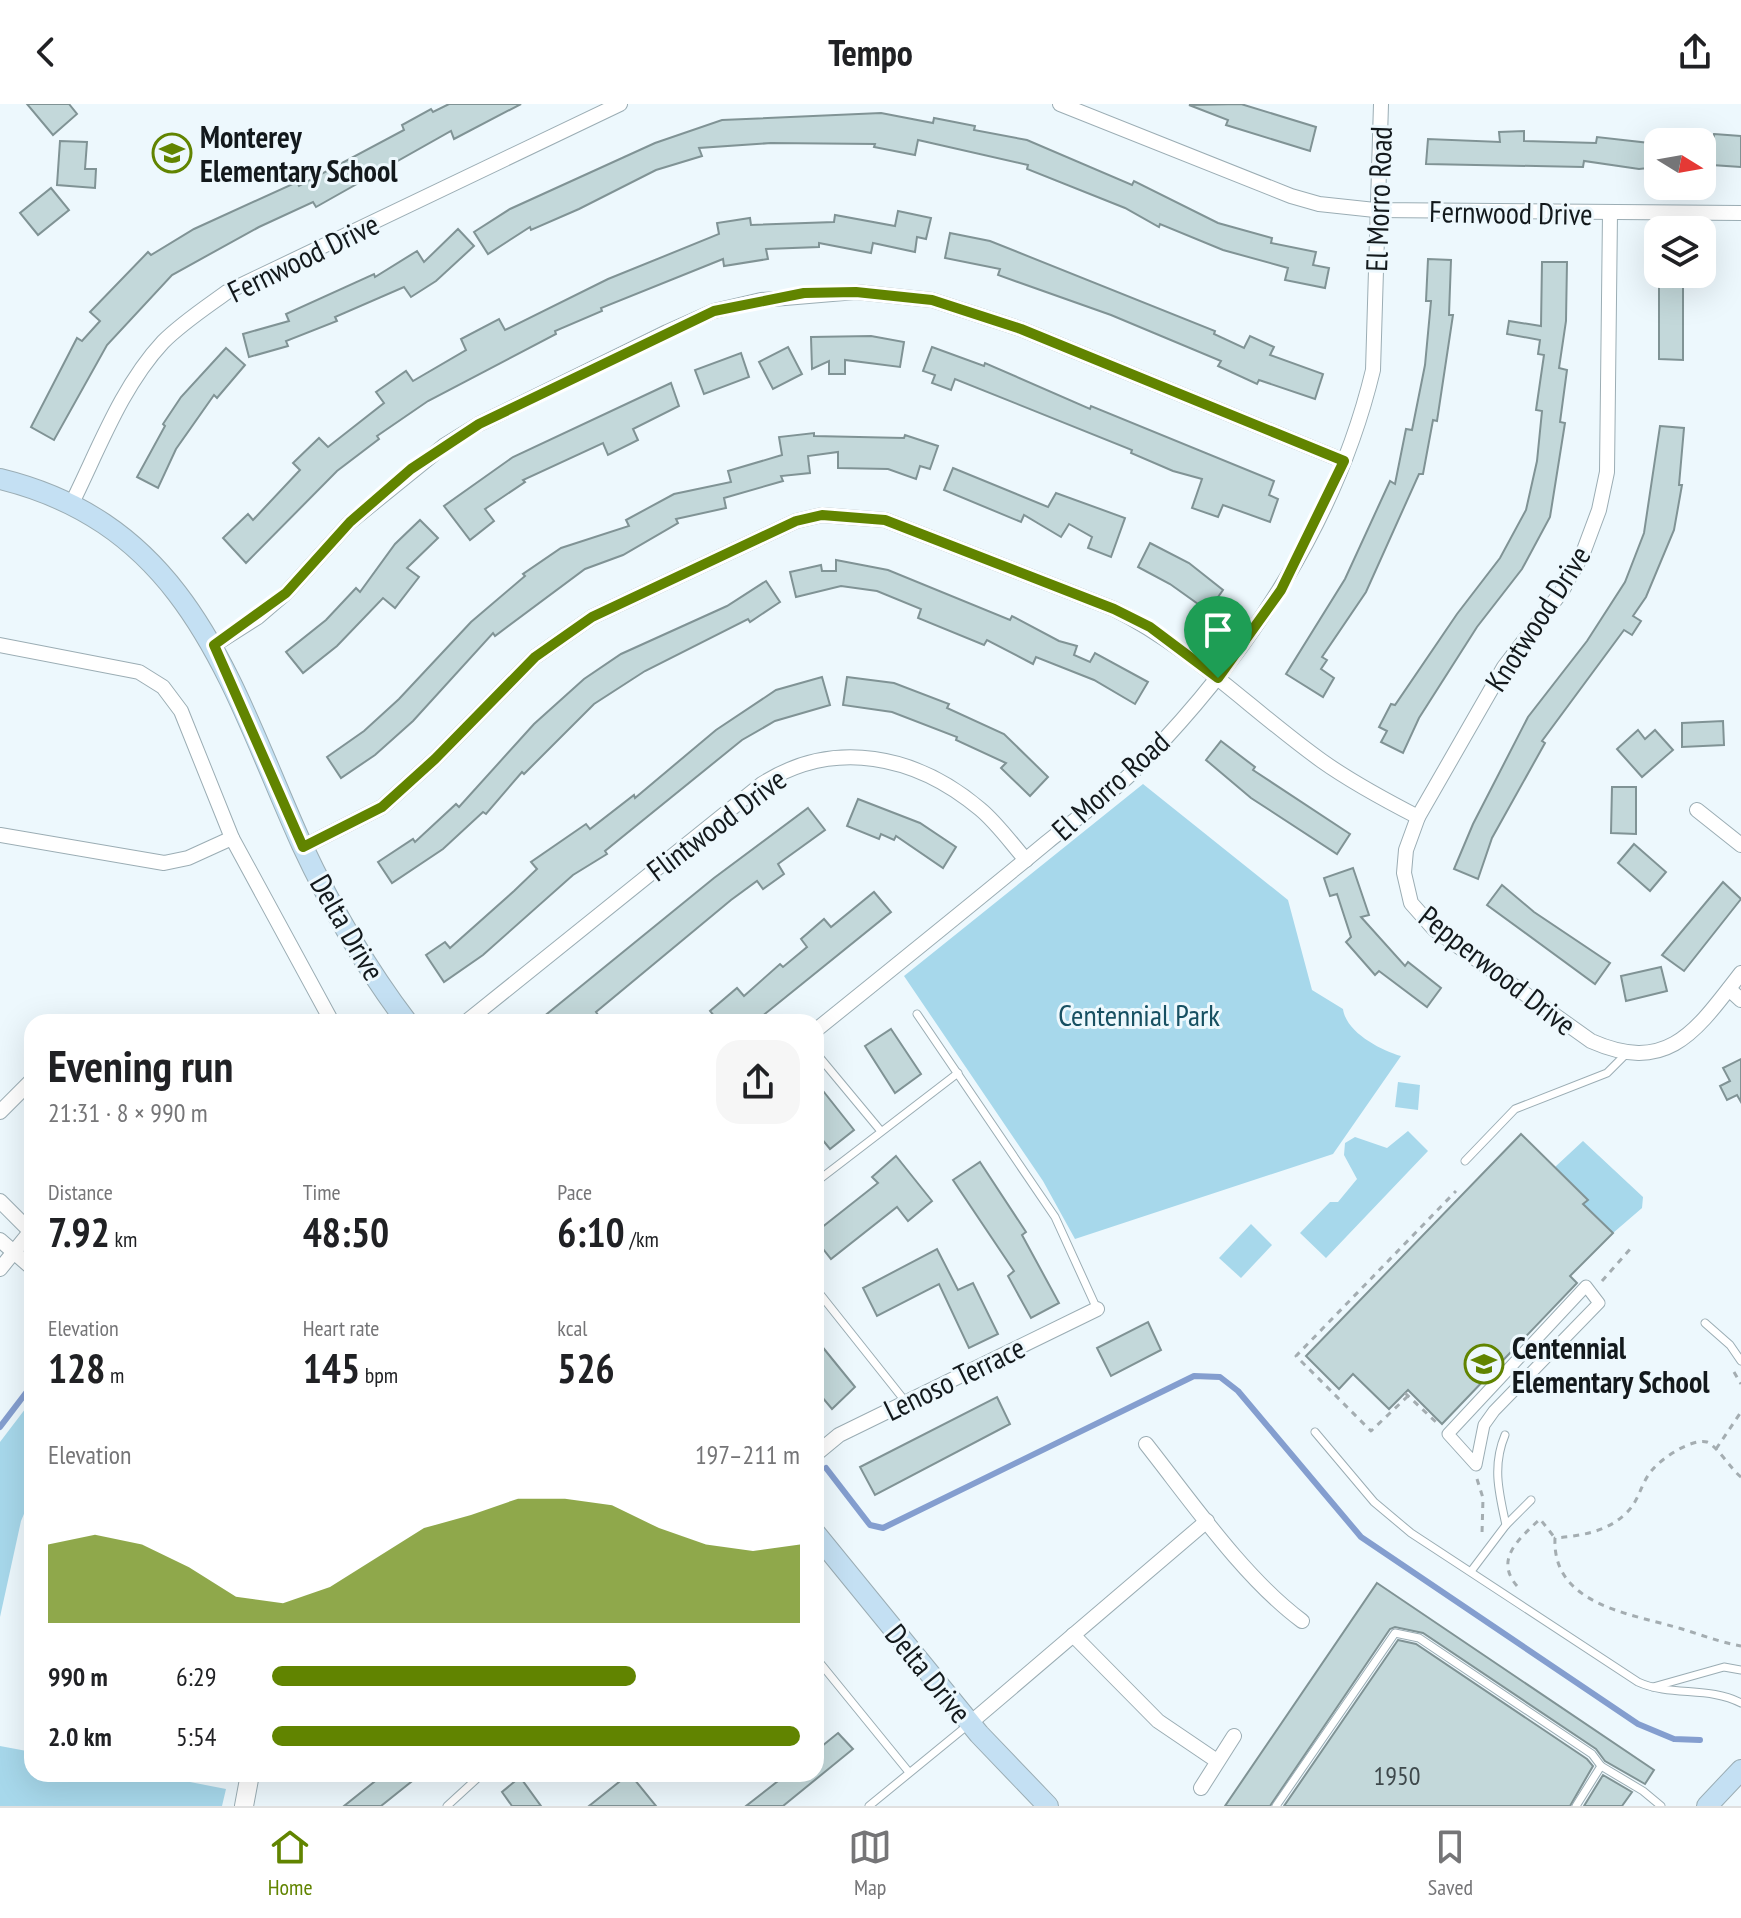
<!DOCTYPE html>
<html lang="en">
<head>
<meta charset="utf-8">
<style>
	body { margin:0; font-family:"PT Sans Narrow",sans-serif; background:#f6f6f6; color:#202124; height:100vh; display:flex; flex-direction:column; font-size:30px; white-space:nowrap }
	* { box-sizing:border-box; margin:0 }
	p { font-size:26px; color:#757577 }
	.icon { flex:none; width:44px; height:44px; fill:none; stroke:currentColor; stroke-width:2; stroke-linecap:round; stroke-linejoin:round }
	.map { position:relative; flex:1; overflow:hidden }
	.drawer { position:absolute; left:24px; top:910px; width:800px; height:768px; display:flex; flex-direction:column; background:#fff; border-radius:24px; box-shadow:0 8px 32px #0002 }
	.drawer>* { flex:none }
	.needle { width:52px; rotate:101deg }
	.controls { position:absolute; left:1644px; top:24px; display:grid; gap:16px }
	.controls a { display:grid; place-items:center; width:72px; height:72px; border-radius:16px; background:#fff; box-shadow:0 8px 32px #0002; font-size:40px }
	.pin { position:absolute; display:grid; place-items:center; width:68px; height:68px; color:#fff; margin:-82px -34px; border-radius:50% 50% 50% 0; rotate:-45deg; box-shadow:0 0 8px #0007 }
	.pin .icon { rotate:45deg }
	.round { display:grid; place-items:center; flex:none; width:84px; height:84px; border-radius:24px; background:#f6f6f6 }
	.overview { display:flex; align-items:center; justify-content:space-between; height:136px; padding:0 24px }
	h1 { font-size:44px; font-weight:600; line-height:60px }
	.stats { display:grid; grid-template-columns:repeat(3,1fr); gap:12px; height:136px; padding:8px 24px }
	.stats div { display:grid; align-content:center }
	.stats b { font-size:40px; font-weight:600 }
	.stats small { font-size:22px; font-weight:400 }
	.stats p { font-size:22px }
	.chart { height:224px; padding:16px 24px }
	.chart p { display:flex; justify-content:space-between }
	.chart svg { width:100%; height:144px; margin-top:8px; fill:#618400; opacity:.7 }
	ul { padding:0 24px; list-style:none; font-size:26px }
	li { display:grid; grid-template-columns:128px 96px 1fr; align-items:center; height:60px }
	li i { height:20px; border-radius:10px; background:#618400 }
	header { display:flex; justify-content:space-between; align-items:center; height:104px; padding:0 24px; background:#fff; font-size:36px; font-weight:600 }
	.tabs { display:flex; justify-content:space-around; align-items:center; height:112px; border-top:2px solid #e0e0e0; background:#fff; font-size:22px; color:#757577 }
	.tabs a { display:grid; justify-items:center; gap:4px }
	.tabs .current { color:#618400 }
	.map>svg:first-child { display:block }
	.green { fill:#a7d8eb }
	.lines { fill:none; stroke-linecap:round; stroke-linejoin:round }
	.stream { stroke:#849ecf; stroke-width:6 }
	.building { fill:#c3d8da; stroke:#809395; stroke-width:2 }
	.service-casing { stroke:#9badb4; stroke-width:9 }
	.pedestrian-casing { stroke:#9badb4; stroke-width:13 }
	.minor-casing { stroke:#9badb4; stroke-width:16 }
	.tertiary-casing { stroke:#9badb4; stroke-width:20 }
	.secondary-casing { stroke:#9badb4; stroke-width:22 }
	.path { stroke:#a4adb1; stroke-width:3; stroke-dasharray:6 6; stroke-linecap:butt }
	.service { stroke:#fff; stroke-width:7 }
	.pedestrian { stroke:#fff; stroke-width:11 }
	.minor { stroke:#fff; stroke-width:14 }
	.tertiary { stroke:#fff; stroke-width:18 }
	.secondary { stroke:#c4e0f3; stroke-width:20 }
	.route-casing { stroke:#fff; stroke-width:16 }
	.route { stroke:#618400; stroke-width:10 }
	.labels { text-anchor:middle; dominant-baseline:central; stroke-width:6; stroke-linejoin:round; paint-order:stroke }
	.number-label { font-size:26px; fill:#3f494c }
	.poi-label { font-size:30px; font-weight:bold; fill:#13191c; stroke:#edf8fd; text-anchor:start }
	.street-label { font-size:30px; fill:#13191c; stroke:#edf8fd }
	.park-label { font-size:30px; fill:#175062; stroke:#edf8fd }
</style>
</head>
<body>
<header><svg class="icon" aria-label="back" viewBox="0 0 24 24"><path d="M15 5l-7 7 7 7"/></svg>Tempo<svg class="icon" aria-label="share" viewBox="0 0 24 24"><path d="M12 15V3M7 8l5-5 5 5M5 13v7h14v-7"/></svg></header>
<div class="map">
<svg width="1741" height="1702" viewBox="0 0 1741 1702">
	<rect width="100%" height="100%" fill="#edf8fd"/>
	<g class="green">
		<path d="M1143 680 1288 796 1312 886 1343 905C1346 928 1380 946 1401 952L1333 1050 1075 1135 1043 1077 904 872Z"/>
		<path d="M1398 978 1420 981 1418 1006 1395 1003Z"/>
		<path d="M1408 1027 1428 1047 1326 1154 1300 1129 1330 1098H1338L1357 1075 1344 1051 1345 1039 1355 1033 1387 1044Z"/>
		<path d="M1583 1037 1643 1093 1642 1104 1613 1129 1583 1100 1588 1095 1555 1063Z"/>
		<path d="M1251 1120 1272 1141 1241 1174 1219 1154Z"/>
		<path d="M32 1296V1391L21 1417 0 1513V1338Z"/>
		<path d="M0 1642 32 1648V1670H149L226 1685 222 1702H0Z"/>
	</g>
	<g class="lines">
		<g class="stream">
			<path d="M0 1323 32 1281"/>
			<path d="M826 1364 870 1421 883 1424 1194 1272 1220 1273 1238 1287 1361 1433 1638 1620 1674 1635 1700 1636"/>
		</g>
	</g>
	<g class="building">
		<path d="M27 0H69L77 10 53 31Z"/>
		<path d="M449 0H521L454 35 451 27 316 103 313 98 259 123 172 171 107 241 54 336 31 323 77 234 82 237 100 217 90 208 148 148 151 151 194 125 297 78 299 82 404 26 402 21 431 5 433 8Z"/>
		<path d="M1241 0 1316 23 1310 47 1226 21 1228 16 1189 1Z"/>
		<path d="M881 9 933 19 934 14 975 22 974 26 1027 36 1132 81 1134 77 1218 119 1272 134 1271 139 1316 148 1313 161 1329 164 1325 184 1285 176 1288 164 1223 146 1160 120 1159 123 1125 104 1027 65 1028 61 918 36 915 51 874 43 875 40 771 39 699 44 702 52 656 66 579 105 531 126 530 123 488 150 474 128 510 105 655 39 722 16Z"/>
		<path d="M1524 27V37L1596 39 1597 33 1658 40V63L1639 65 1584 57 1583 63 1426 60 1428 35 1500 38 1499 28Z"/>
		<path d="M1714 30 1741 32V63L1712 61Z"/>
		<path d="M60 37 87 38 85 65H96L95 84 57 81Z"/>
		<path d="M51 84 69 106 38 131 20 109Z"/>
		<path d="M898 107 931 114 926 135 917 133 915 148 873 139 871 149 819 139V143L766 145 768 155 724 162 723 155 601 204 602 207 555 227 556 230 428 297 377 332 379 335 337 367 246 459 223 434 248 410 253 416 300 366 293 359 319 334 328 343 384 299 376 288 406 267 413 277 466 246 461 235 499 215 505 226 608 175 719 130 717 119 750 114 751 121 834 118 835 111 895 122Z"/>
		<path d="M458 125 474 142 436 177 411 193 404 183 335 213 337 217 286 237 288 242 249 253 243 230 289 217 286 210 374 170 375 173 417 147 424 158Z"/>
		<path d="M950 129 990 137 1215 227 1214 230 1244 244 1250 232 1274 243 1270 251 1323 270 1315 295 1259 276 1257 280 1218 262 1221 257 1111 211 998 171 1000 165 945 154Z"/>
		<path d="M1428 155 1451 156 1449 211H1453L1437 317 1433 316 1423 370H1419L1366 488 1322 553 1327 556 1321 565 1334 574 1323 593 1286 570 1345 475 1390 377 1395 380 1406 325 1412 326 1425 261 1431 197H1426Z"/>
		<path d="M1542 158H1567L1566 217 1559 264 1567 266 1560 318 1565 319 1550 413 1522 465 1477 523 1419 614 1403 649 1381 638 1387 627 1379 623 1391 600 1395 601 1457 510 1500 454 1526 406 1537 357 1542 307 1536 306 1544 251 1538 250 1540 236 1507 230 1509 217 1541 222Z"/>
		<path d="M1659 170H1683V256L1659 255Z"/>
		<path d="M871 232 904 238 900 263 845 256V270H829V257L812 265 811 233Z"/>
		<path d="M788 243 802 270 773 285 759 258Z"/>
		<path d="M932 243 984 262 985 259 1090 305 1091 302 1274 377 1269 391 1278 395 1270 418 1223 401 1218 413 1192 404 1202 375 1173 367 1131 349 1132 346 955 275 951 286 932 279 935 271 923 267Z"/>
		<path d="M226 244 245 261 217 294 214 291 176 345 158 384 137 373 165 322 163 320 181 293Z"/>
		<path d="M741 249 749 273 704 290 695 266Z"/>
		<path d="M671 279 679 302 633 325 638 336 608 351 603 339 523 376 525 378 485 405 494 417 470 436 444 402 513 353Z"/>
		<path d="M1660 322 1684 324 1679 381H1682L1674 426 1646 493 1633 512 1641 517 1632 531 1624 526 1542 637 1545 639 1492 734 1478 775 1454 765 1473 720 1528 613 1587 537 1625 478 1644 429Z"/>
		<path d="M814 329V332L904 334 905 331 938 342 930 365 920 362 916 375 888 365 838 364V348L808 352 810 369 781 372 783 377 724 394 726 404 676 415 678 419 623 451 585 465 495 532 493 529 413 617 375 651 341 674 327 653 364 627 399 595 471 518 525 472 523 470 561 444 629 422 626 416 674 390 731 378 728 367 782 351 779 333Z"/>
		<path d="M953 364 1048 403 1056 389 1125 414 1111 453 1088 444 1092 433 1069 420 1061 433 1024 411 1021 418 944 386Z"/>
		<path d="M420 416 438 434 407 464 419 473 395 504 383 494 337 542 303 569 286 548 326 516 356 484 360 488 395 440Z"/>
		<path d="M1150 439 1189 459 1223 486 1208 507 1170 480 1138 463Z"/>
		<path d="M836 456 888 466 1010 516 1012 512 1059 537 1077 542 1074 551 1090 558 1095 549 1148 578 1135 600 1094 576 1036 553 1033 560 987 536 984 541 918 514 921 505 877 487 841 482 796 493 790 468 821 461 822 467H836Z"/>
		<path d="M766 477 780 498 750 518 748 515 645 567 594 600 524 670 522 668 486 710 483 708 443 745 392 779 378 758 413 735 415 738 456 700 459 703 534 620 584 575 621 550 727 502Z"/>
		<path d="M822 573 830 601 775 617 742 636 605 747 607 750 573 771 483 851 444 878 426 851 445 838 450 844 514 787 537 765 531 758 586 720 590 725 634 691 635 694 716 626 776 586Z"/>
		<path d="M847 573 894 579 949 600 947 604 1004 630 1048 673 1030 692 1001 664 1006 659 956 636 957 633 892 608 843 601Z"/>
		<path d="M1723 617 1724 641 1682 643V619Z"/>
		<path d="M1638 626 1645 635 1655 626 1673 646 1642 673 1617 645Z"/>
		<path d="M1221 637 1255 663 1253 666 1350 730 1337 750 1251 694 1206 656Z"/>
		<path d="M1612 683H1636V730L1611 729Z"/>
		<path d="M858 695 920 719 956 743 943 764 896 732 894 736 881 730 879 735 847 722Z"/>
		<path d="M808 704 825 726 778 760 784 770 763 785 757 777 731 796 596 908 603 918H537L714 774Z"/>
		<path d="M1634 740 1666 768 1650 787 1618 759Z"/>
		<path d="M1353 764 1369 811 1361 813 1405 862 1408 858 1441 884 1427 903 1379 867 1375 871 1346 838 1351 833 1337 790 1330 792 1324 774Z"/>
		<path d="M1723 778 1741 795 1684 867 1662 851Z"/>
		<path d="M1502 781 1534 808 1610 859 1595 880 1487 801Z"/>
		<path d="M874 788 891 808 755 918H719L710 907 737 884 744 892 780 860 783 863 807 843 801 835 824 815 831 823Z"/>
		<path d="M1661 863 1667 887 1626 897 1621 872Z"/>
		<path d="M891 925 921 970 895 989 865 942Z"/>
		<path d="M1741 955V998L1737 991 1727 996 1720 982 1730 977 1723 964Z"/>
		<path d="M816 978 854 1026 830 1045 816 1028Z"/>
		<path d="M1521 1030 1588 1096 1583 1100 1613 1129 1570 1172 1577 1179 1442 1320 1408 1286 1389 1305 1353 1270 1339 1285 1306 1252Z"/>
		<path d="M896 1052 932 1097 908 1117 897 1103 831 1155 816 1136V1128L878 1079 872 1073Z"/>
		<path d="M980 1058 1026 1128 1022 1131 1059 1199 1031 1214 1008 1172 1014 1167 953 1076Z"/>
		<path d="M937 1145 958 1186 973 1179 998 1230 969 1244 939 1180 877 1212 863 1184Z"/>
		<path d="M1148 1218 1161 1246 1111 1272 1097 1244Z"/>
		<path d="M816 1235 855 1283 832 1305 816 1286Z"/>
		<path d="M997 1293 1010 1320 875 1391 860 1363Z"/>
		<path d="M1377 1479 1654 1666 1645 1680 1605 1657 1596 1645 1423 1529 1395 1523 1390 1525 1270 1702H1225Z"/>
		<path d="M1398 1536 1416 1540 1587 1655 1593 1662 1570 1702H1284Z"/>
		<path d="M838 1629 853 1645 783 1702H746L787 1670H816V1647Z"/>
		<path d="M384 1670H421L381 1702H344Z"/>
		<path d="M630 1670 656 1702H589L629 1670Z"/>
		<path d="M1603 1671 1632 1688 1622 1702H1584Z"/>
		<path d="M520 1673 541 1702H512L502 1688Z"/>
	</g>
	<g class="lines">
		<defs>
			<g id="service">
				<path d="M917 910 1055 1113 1097 1205"/>
				<path d="M816 949 880 1026"/>
				<path d="M1465 1057 1515 1005 1607 969 1627 949"/>
				<path d="M816 1078 958 969"/>
				<path d="M816 1185 905 1297"/>
				<path d="M1705 1219 1730 1241 1741 1257"/>
				<path d="M1315 1328 1374 1398 1411 1429 1638 1578C1671 1593 1709 1582 1741 1599"/>
				<path d="M1506 1421 1531 1396"/>
				<path d="M1472 1466 1506 1421C1499 1389 1492 1362 1505 1331"/>
				<path d="M816 1554 908 1667"/>
				<path d="M1653 1583 1724 1563 1741 1566"/>
				<path d="M1601 1662 1643 1687 1661 1702"/>
				<path d="M447 1702 482 1670"/>
				<path d="M869 1702 968 1621"/>
				<path d="M1276 1702 1395 1529 1419 1534 1592 1650 1601 1662 1576 1702"/>
			</g>
			<path id="pedestrian" d="M1586 1182 1599 1199 1494 1307 1484 1321 1476 1361 1448 1330Z"/>
			<g id="minor">
				<path d="M1060 0 1291 92 1319 100 1375 106 1741 109"/>
				<path d="M1610 109 1607 368 1599 406 1583 449 1562 487 1504 563 1418 713 1406 746 1404 769 1411 799 1434 825 1591 937C1668 971 1696 927 1741 869"/>
				<path d="M71 401C98 347 121 283 163 238 182 219 205 204 227 188L620 0"/>
				<path d="M0 541 139 568 163 583 181 607 232 734 332 918"/>
				<path d="M214 541 258 513 286 489 350 418 445 341 479 320 667 228 714 207 761 196 856 188 932 196 1021 225 1344 357"/>
				<path d="M1697 706 1741 741"/>
				<path d="M0 731 164 759 188 754 232 734"/>
				<path d="M303 743 382 703 435 655 535 553 592 513 796 417 822 411 885 416 1114 505C1192 544 1252 607 1322 657 1353 679 1385 696 1418 713"/>
				<path d="M1729 885 1741 896"/>
				<path d="M466 918 762 680C834 634 916 651 980 705 997 719 1011 739 1026 756"/>
				<path d="M816 926C893 864 970 802 1046 739 1078 713 1114 688 1143 658 1250 548 1337 416 1373 266L1381 0"/>
				<path d="M0 1008 32 976"/>
				<path d="M0 1097 32 1129"/>
				<path d="M0 1136 32 1164"/>
				<path d="M0 1165 30 1128"/>
				<path d="M1146 1340C1191 1397 1244 1474 1302 1517"/>
				<path d="M816 1350 839 1331 1097 1205"/>
				<path d="M1073 1531 1158 1617 1217 1657"/>
				<path d="M969 1620 1207 1417"/>
				<path d="M1201 1684 1234 1632"/>
			</g>
			<path id="tertiary" d="M244 1702 250 1670"/>
			<g id="secondary">
				<path d="M0 375C192 422 231 584 302 741 331 803 366 864 407 918"/>
				<path d="M816 1430 979 1630 1048 1702"/>
				<path d="M1707 1702 1741 1666"/>
			</g>
		</defs>
		<use href="#service" class="service-casing"/>
		<use href="#pedestrian" class="pedestrian-casing"/>
		<use href="#minor" class="minor-casing"/>
		<use href="#tertiary" class="tertiary-casing"/>
		<use href="#secondary" class="secondary-casing"/>
		<g class="path">
			<path d="M1602 1177 1631 1144"/>
			<path d="M1734 1268 1741 1280"/>
			<path d="M1405 1289 1437 1319"/>
			<path d="M1408 1292 1371 1327 1296 1252 1456 1087"/>
			<path d="M1716 1345 1741 1308"/>
			<path d="M1741 1373C1731 1365 1716 1341 1707 1338 1692 1334 1662 1354 1653 1365 1640 1379 1640 1398 1624 1411 1606 1428 1580 1432 1555 1434 1552 1499 1626 1509 1675 1523 1697 1529 1718 1538 1741 1542"/>
			<path d="M1477 1375 1483 1394 1482 1430"/>
			<path d="M1517 1482C1494 1455 1519 1435 1540 1415L1555 1434"/>
		</g>
		<use href="#service" class="service"/>
		<use href="#pedestrian" class="pedestrian"/>
		<use href="#minor" class="minor"/>
		<use href="#tertiary" class="tertiary"/>
		<use href="#secondary" class="secondary"/>
	</g>
	<g class="lines">
		<defs>
			<path id="route" d="M856 188 932 196 1021 225 1344 357 1281 486 1218 574 1150 523 1114 505 885 416 822 411 796 417 592 513 535 553 435 655 382 703 303 743 214 541 286 489 350 418 411 365 479 320 714 207 804 189Z"/>
		</defs>
		<use href="#route" class="route-casing"/>
		<use href="#route" class="route"/>
	</g>
	<defs>
		<symbol id="school-ring" viewBox="-11 -11 22 22"><circle r="9.5" fill="#edf8fd" stroke="#618400" stroke-width="1.5"/><path d="M0-5L7-2L0 1L-7-2ZM-4 1L0 2.5L4 1V4Q0 6-4 4Z" fill="#618400"/></symbol>
	</defs>
	<g fill-rule="evenodd">
		<use href="#school-ring" x="150" y="27" width="44" height="44"/>
		<use href="#school-ring" x="1462" y="1238" width="44" height="44"/>
	</g>
	<g class="labels">
		<g class="number-label">
			<text x="1397" y="1671">1950</text>
		</g>
		<g class="poi-label">
			<text x="200" y="32">Monterey<tspan x="200" dy="34">Elementary School</tspan></text>
			<text x="1512" y="1243">Centennial<tspan x="1512" dy="34">Elementary School</tspan></text>
		</g>
		<g class="street-label">
			<text transform="translate(1378 95) rotate(-88)">El Morro Road</text>
			<text transform="translate(1511 108) rotate(1)">Fernwood Drive</text>
			<text transform="translate(303 153) rotate(-26)">Fernwood Drive</text>
			<text transform="translate(1537 514) rotate(-57)">Knotwood Drive</text>
			<text transform="translate(1110 681) rotate(-42)">El Morro Road</text>
			<text transform="translate(716 720) rotate(-37)">Flintwood Drive</text>
			<text transform="translate(348 823) rotate(60)">Delta Drive</text>
			<text transform="translate(1498 866) rotate(38)">Pepperwood Drive</text>
			<text transform="translate(954 1274) rotate(-26)">Lenoso Terrace</text>
			<text transform="translate(929 1569) rotate(51)">Delta Drive</text>
		</g>
		<g class="park-label">
			<text x="1139" y="910">Centennial Park</text>
		</g>
	</g>
</svg>
<div class="controls">
<a><svg class="needle" viewBox="-14 -14 28 28"><path d="M0-13l5 13h-10z" fill="#e53935"/><path d="M0 13l5-13h-10z" fill="#757577"/></svg></a>
<a><svg class="icon" aria-label="layers" viewBox="0 0 24 24"><path d="M12 4l9 5-9 5-9-5zM3 14l9 5 9-5"/></svg></a>
</div>
<div class="pin" style="left:1218px;top:574px;background:#1e9e55"><svg class="icon" aria-label="arrive" viewBox="0 0 24 24"><path d="M6 21V4h12l-3 4 3 4H6"/></svg></div>
<section class="drawer">
<div class="overview"><div><h1>Evening run</h1><p>21:31 · 8 × 990 m</p></div><a class="round"><svg class="icon" aria-label="share" viewBox="0 0 24 24"><path d="M12 15V3M7 8l5-5 5 5M5 13v7h14v-7"/></svg></a></div>
<div class="stats">
<div><p>Distance</p><b>7.92<small> km</small></b></div>
<div><p>Time</p><b>48:50</b></div>
<div><p>Pace</p><b>6:10<small> /km</small></b></div>
</div>
<div class="stats">
<div><p>Elevation</p><b>128<small> m</small></b></div>
<div><p>Heart rate</p><b>145<small> bpm</small></b></div>
<div><p>kcal</p><b>526</b></div>
</div>
<div class="chart"><p><span>Elevation</span>197–211 m</p>
<svg viewBox="0 0 160 44" preserveAspectRatio="none"><path d="M0 44V20L10 17L20 20L30 27L40 36L50 38L60 33L70 24L80 15L90 11L100 6L110 6L120 8L130 15L140 20L150 22L160 20V44z"/></svg>
</div>
<ul>
<li><b>990 m</b>6:29<i style="width:69%"></i></li>
<li><b>2.0 km</b>5:54<i style="width:100%"></i></li>
</ul>
</section>
</div>
<nav class="tabs">
<a class="current"><svg class="icon" aria-label="home" viewBox="0 0 24 24"><path d="M3 11l9-7 9 7M6 9v11h12V9"/></svg>Home</a>
<a><svg class="icon" aria-label="map" viewBox="0 0 24 24"><path d="M3 6l6-2 6 2 6-2v14l-6 2-6-2-6 2zM9 4v14M15 6v14"/></svg>Map</a>
<a><svg class="icon" aria-label="saved" viewBox="0 0 24 24"><path d="M7 4h10v16l-5-4-5 4z"/></svg>Saved</a>
</nav>
</body>
</html>
